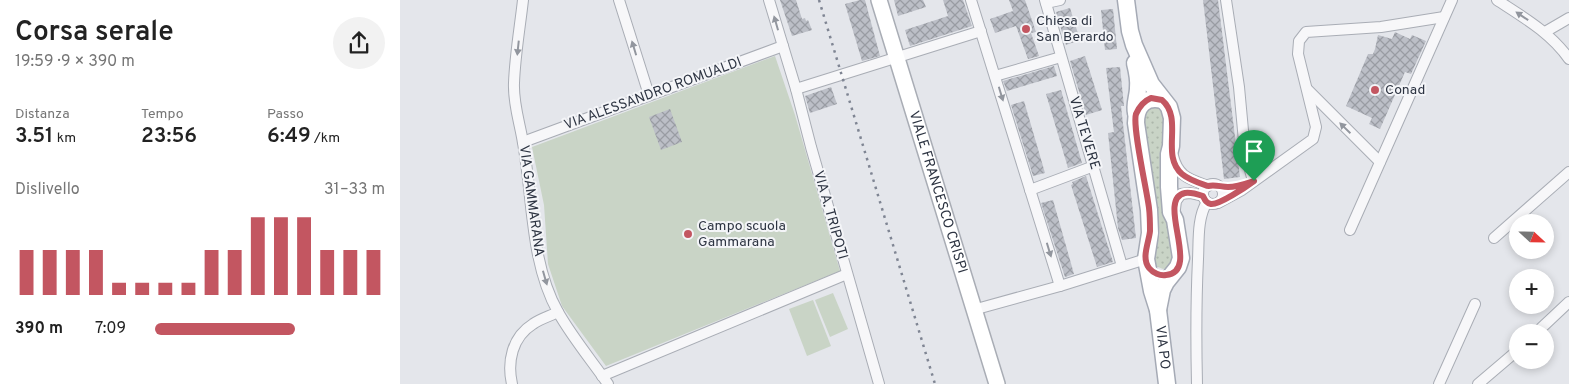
<!DOCTYPE html>
<html lang="it">
<head>
<meta charset="utf-8">
<style>
	body { margin:0; font-family:Overpass,sans-serif; background:#f2f2f2; color:#222; height:100vh; display:flex; flex-direction:column; font-size:19px; white-space:nowrap }
	* { box-sizing:border-box; margin:0 }
	p { font-size:16px; color:#767676 }
	.icon { flex:none; width:28px; height:28px; fill:none; stroke:currentColor; stroke-width:2; stroke-linecap:round; stroke-linejoin:round }
	.map { position:relative; flex:1; overflow:hidden }
	.panel { display:flex; flex-direction:column; background:#fff; width:400px }
	.panel>* { flex:none }
	.needle { width:32px; rotate:112deg }
	.controls { position:absolute; left:1109px; top:214px; display:grid; gap:10px }
	.controls a { display:grid; place-items:center; width:45px; height:45px; border-radius:50%; background:#fff; box-shadow:0 2px 8px #0003; font-size:25px }
	.pin { position:absolute; display:grid; place-items:center; width:42px; height:42px; color:#fff; margin:-51px -21px; border-radius:50% 50% 50% 0; rotate:-45deg; box-shadow:0 0 5px #0007 }
	.pin .icon { rotate:45deg }
	.round { display:grid; place-items:center; flex:none; width:52px; height:52px; border-radius:26px; background:#f2f2f2 }
	.head { display:flex; align-items:center; justify-content:space-between; height:85px; padding:0 15px }
	h1 { font-size:28px; font-weight:600; line-height:38px }
	.metrics { display:grid; grid-template-columns:repeat(3,1fr); gap:8px; height:85px; padding:5px 15px }
	.metrics div { display:grid; align-content:center }
	.metrics b { font-size:21px; font-weight:600 }
	.metrics small { font-size:14px; font-weight:400 }
	.metrics p { font-size:14px }
	.chart { height:140px; padding:10px 15px }
	.chart p { display:flex; justify-content:space-between }
	.chart svg { width:100%; height:90px; margin-top:5px; stroke:#c35661; stroke-width:6 }
	ul { padding:0 15px; list-style:none; font-size:16px }
	li { display:grid; grid-template-columns:80px 60px 1fr; align-items:center; height:38px }
	li i { height:12px; border-radius:6px; background:#c35661 }
	main { display:flex; flex:1; min-height:0 }
	.map>svg:first-child { display:block }
	.grass { fill:url(#grass-dots) }
	.garden { fill:#c9d4c6 }
	.building { fill:url(#building-cross-hatch) }
	.lines { fill:none; stroke-linecap:round; stroke-linejoin:round }
	.street-casing { stroke:#a9adb5; stroke-width:12 }
	.secondary-casing { stroke:#a9adb5; stroke-width:18 }
	.primary-casing { stroke:#a5aab5; stroke-width:19 }
	.street { stroke:#f7f7f9; stroke-width:10 }
	.secondary { stroke:#fff; stroke-width:15 }
	.primary { stroke:#fff; stroke-width:16 }
	.rail { stroke:#7f8593; stroke-width:2.5; stroke-dasharray:2.5 5; stroke-linecap:butt }
	.oneway { fill:#92969e }
	.route-casing { stroke:#fff; stroke-width:10 }
	.route { stroke:#c35661; stroke-width:6 }
	.poi-dot { fill:#c35661; stroke:#f4f5f8; stroke-width:2 }
	.labels { text-anchor:middle; dominant-baseline:central; stroke-width:4; stroke-linejoin:round; paint-order:stroke }
	.poi-label { font-size:14px; fill:#2d3442; stroke:#f4f5f8; text-anchor:start }
	.street-label { font-size:14px; fill:#2d3442; stroke:#f4f5f8 }
</style>
</head>
<body>
<main>
<section class="panel">
<div class="head"><div><h1>Corsa serale</h1><p>19:59 · 9 × 390 m</p></div><a class="round"><svg class="icon" aria-label="share" viewBox="0 0 24 24"><path d="M12 15V3M7 8l5-5 5 5M5 13v7h14v-7"/></svg></a></div>
<div class="metrics">
<div><p>Distanza</p><b>3.51<small> km</small></b></div>
<div><p>Tempo</p><b>23:56</b></div>
<div><p>Passo</p><b>6:49<small> /km</small></b></div>
</div>
<div class="chart"><p><span>Dislivello</span>31–33 m</p>
<svg viewBox="0 0 160 44" preserveAspectRatio="none"><path d="M5 44V22M15 44V22M25 44V22M35 44V22M45 44V38M55 44V38M65 44V38M75 44V38M85 44V22M95 44V22M105 44V6M115 44V6M125 44V6M135 44V22M145 44V22M155 44V22"/></svg>
</div>
<ul>
<li><b>390 m</b>7:09<i style="width:61%"></i></li>
</ul>
</section>
<div class="map">
<svg width="1169" height="384" viewBox="0 0 1169 384">
	<defs>
		<pattern id="grass-dots" width="8" height="8" patternUnits="userSpaceOnUse" patternTransform="scale(1.25)"><rect width="8" height="8" fill="#c9d4c6"/><path d="M2 2h.1M6 6h.1" fill="none" stroke="#adb7ab" stroke-width="1.8" stroke-linecap="round"/></pattern>
		<pattern id="building-cross-hatch" width="8" height="8" patternUnits="userSpaceOnUse" patternTransform="scale(1.25)"><rect width="8" height="8" fill="#bcbfc7"/><path d="M0 0l8 8M0 8l8-8" fill="none" stroke="#999ca3"/></pattern>
	</defs>
	<rect width="100%" height="100%" fill="#e4e6eb"/>
	<path class="grass" d="M752 103 763 110 775 258 768 268 763 269 753 265V248L757 243 760 234 742 123 744 109Z"/>
	<g class="garden">
		<path d="M375 56 395 115 440 271 206 366 162 306 148 264 144 205 132 147Z"/>
		<path d="M433 293 448 329 430 337 415 300Z"/>
		<path d="M413 300 431 346 407 356 389 309Z"/>
	</g>
	<g class="building">
		<path d="M380 0H396L402 19 405 18 406 21 408 20 412 30 392 36Z"/>
		<path d="M460 0H465L480 56 462 61 445 4Z"/>
		<path d="M494 0H523L526 7 498 16Z"/>
		<path d="M543 0H563L572 26 510 46 505 30 548 16Z"/>
		<path d="M609 0H625L636 32 631 33 639 56 628 59 616 26 595 33 590 19 613 11Z"/>
		<path d="M803 0H818L840 177 824 179Z"/>
		<path d="M670 8 680 40 666 45 656 12Z"/>
		<path d="M713 9 717 49 705 50 701 10Z"/>
		<path d="M995 32 1010 39 1012 35 1026 41 1011 74 1005 72 980 129 969 124 972 118 946 106 968 54H973L975 49 978 35 992 39Z"/>
		<path d="M685 56 702 110 686 115 670 61Z"/>
		<path d="M654 66 657 76 607 91 603 81Z"/>
		<path d="M720 67 724 106H721L736 238 722 240 718 228 708 133 714 132 706 68Z"/>
		<path d="M431 87 437 104 410 113 405 96Z"/>
		<path d="M661 90 682 163 668 168 646 94Z"/>
		<path d="M624 101 645 173 633 176 611 105Z"/>
		<path d="M270 109 282 142 261 150 249 117Z"/>
		<path d="M686 176 713 262 697 267 671 185 673 184 672 182Z"/>
		<path d="M653 200 674 274 665 277 641 203Z"/>
	</g>
	<g class="lines">
		<defs>
			<g id="street">
				<path d="M123 0C120 27 115 55 114 83 113 104 120 123 123 143 133 198 130 262 158 312 172 337 192 361 208 384"/>
				<path d="M219 0 249 95"/>
				<path d="M369 0 396 89 411 147 479 384"/>
				<path d="M571 0 660 286"/>
				<path d="M645 0 722 266"/>
				<path d="M826 0 839 87 845 152 853 181"/>
				<path d="M1097 0C1123 17 1151 33 1169 59"/>
				<path d="M646 3 660 0"/>
				<path d="M1145 32 1169 18"/>
				<path d="M595 76 661 57"/>
				<path d="M396 89 581 31"/>
				<path d="M908 90 980 162"/>
				<path d="M123 142 383 46"/>
				<path d="M773 156C778 177 790 179 808 186"/>
				<circle cx="813" cy="194" r="10"/>
				<path d="M630 190 694 166"/>
				<path d="M818 203 842 190 913 139 916 127 898 54 899 41 906 32 981 27 1044 17"/>
				<path d="M775 209 776 201 781 194 790 193 803 196"/>
				<path d="M950 230 1052 0"/>
				<path d="M1094 238 1169 172"/>
				<path d="M573 310 660 286 746 259"/>
				<path d="M1137 332 1169 302"/>
				<path d="M202 376 447 274"/>
				<path d="M112 384C107 362 112 337 133 324 140 319 150 316 158 312"/>
				<path d="M797 384C796 342 796 301 798 259 799 241 797 218 807 202"/>
				<path d="M1039 384 1075 304"/>
				<path d="M1078 384 1118 350"/>
			</g>
			<g id="secondary">
				<path id="s1" d="M479 0 597 384"/>
			</g>
			<g id="primary">
				<path d="M726 0 730 31 734 45 751 84 769 107 772 118 771 146 769 154V187L771 212 775 220 781 258 778 267 766 282 762 290 758 310"/>
				<path d="M735 63C737 71 739 79 738 88 738 96 734 104 736 113"/>
				<path id="s2" d="M762 100C745 96 736 106 736 123L749 210 750 233 746 259 752 291 758 310 767 384"/>
			</g>
		</defs>
		<use href="#street" class="street-casing"/>
		<use href="#secondary" class="secondary-casing"/>
		<use href="#primary" class="primary-casing"/>
		<use href="#street" class="street"/>
		<use href="#secondary" class="secondary"/>
		<use href="#primary" class="primary"/>
		<path class="rail" d="M419 0 535 384"/>
	</g>
	<defs><path id="oneway-solid" d="M-6-.8H1V-3.2L6.5 0L1 3.2V.8H-6Z" transform="scale(1.25)"/></defs>
	<g class="oneway">
		<use href="#oneway-solid" transform="translate(1122 16) rotate(-146)"/>
		<use href="#oneway-solid" transform="translate(376 23) rotate(-106)"/>
		<use href="#oneway-solid" transform="translate(118 48) rotate(96)"/>
		<use href="#oneway-solid" transform="translate(234 48) rotate(-107)"/>
		<use href="#oneway-solid" transform="translate(601 94) rotate(73)"/>
		<use href="#oneway-solid" transform="translate(945 128) rotate(-136)"/>
		<use href="#oneway-solid" transform="translate(649 250) rotate(73)"/>
		<use href="#oneway-solid" transform="translate(145 278) rotate(74)"/>
	</g>
	<g class="lines">
		<defs>
			<path id="route" d="M751 98 762 100C784 119 760 155 782 174 789 180 799 183 808 186 815 184 821 187 828 187 837 187 845 184 854 181 846 187 819 205 811 204 806 203 805 200 803 196 797 194 791 192 785 193 755 199 802 272 766 275 760 276 753 273 749 268 741 258 749 242 750 231 750 224 750 216 749 208 747 191 732 126 736 114 739 107 744 101 751 98Z"/>
		</defs>
		<use href="#route" class="route-casing"/>
		<use href="#route" class="route"/>
	</g>
	<g class="poi-dot">
		<circle cx="626" cy="29" r="5"/>
		<circle cx="975" cy="90" r="5"/>
		<circle cx="288" cy="234" r="5"/>
	</g>
	<g class="labels">
		<g class="poi-label">
			<text x="636" y="21">Chiesa di<tspan x="636" dy="16">San Berardo</tspan></text>
			<text x="985" y="90">Conad</text>
			<text x="298" y="226">Campo scuola<tspan x="298" dy="16">Gammarana</tspan></text>
		</g>
		<g class="street-label">
			<text transform="translate(253 94) rotate(-20)">VIA ALESSANDRO ROMUALDI</text>
			<text transform="translate(684 133) rotate(73)">VIA TEVERE</text>
			<text stroke="none"><textPath href="#s1" startOffset="201">VIALE FRANCESCO CRISPI</textPath></text>
			<text transform="translate(131 201) rotate(82)">VIA GAMMARANA</text>
			<text transform="translate(430 215) rotate(74)">VIA A. TRIPOTI</text>
			<text stroke="none"><textPath href="#s2" startOffset="269">VIA PO</textPath></text>
		</g>
	</g>
</svg>
<div class="controls">
<a><svg class="needle" viewBox="-14 -14 28 28"><path d="M0-13l5 13h-10z" fill="#e53935"/><path d="M0 13l5-13h-10z" fill="#767676"/></svg></a>
<a>+</a>
<a>−</a>
</div>
<div class="pin" style="left:854px;top:181px;background:#1e9e55"><svg class="icon" aria-label="arrive" viewBox="0 0 24 24"><path d="M6 21V4h12l-3 4 3 4H6"/></svg></div>
</div>
</main>
</body>
</html>
